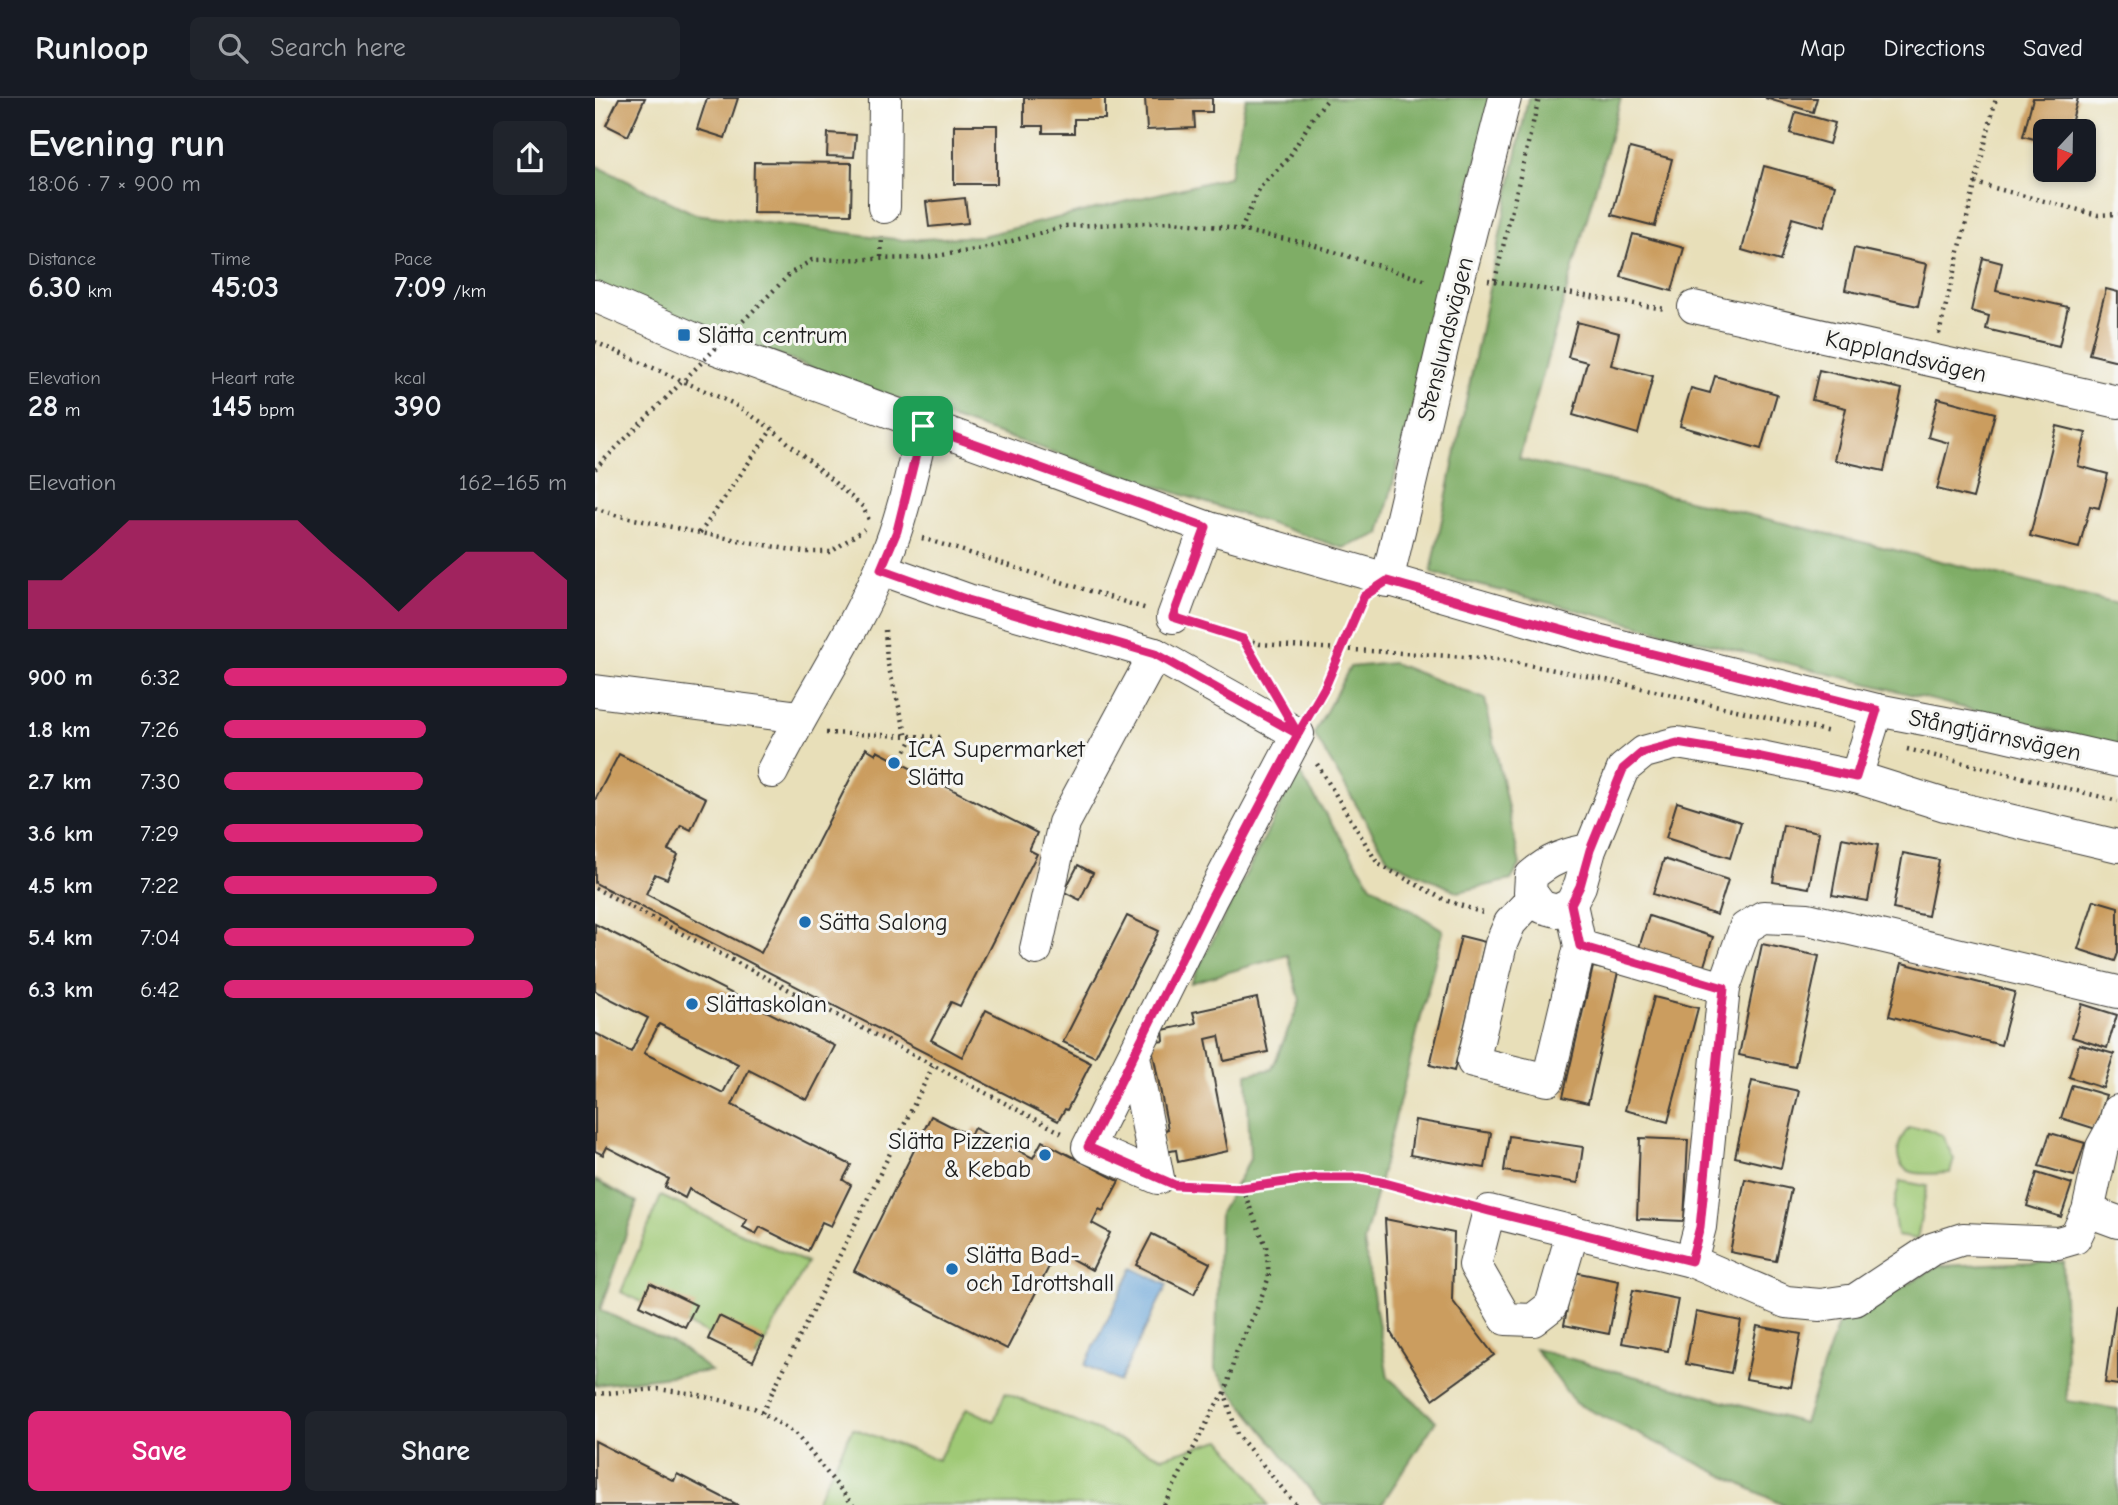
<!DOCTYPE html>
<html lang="en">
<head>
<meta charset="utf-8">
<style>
	body { margin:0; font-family:"Comic Neue",sans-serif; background:#20242c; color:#f1f3f6; height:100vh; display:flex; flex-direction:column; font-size:26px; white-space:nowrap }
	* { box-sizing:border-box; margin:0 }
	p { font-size:23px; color:#9ea1a6 }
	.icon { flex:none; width:38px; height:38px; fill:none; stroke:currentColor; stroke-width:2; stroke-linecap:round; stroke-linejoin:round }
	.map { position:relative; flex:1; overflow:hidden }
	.panel { display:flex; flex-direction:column; background:#171b24; width:595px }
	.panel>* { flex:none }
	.needle { width:46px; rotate:202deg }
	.tools { position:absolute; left:1438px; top:21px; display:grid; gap:14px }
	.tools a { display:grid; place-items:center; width:63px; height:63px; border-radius:10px; background:#171b24; box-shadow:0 4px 10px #0003; font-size:35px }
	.pin { position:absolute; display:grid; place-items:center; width:60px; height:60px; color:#fff; margin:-30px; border-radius:14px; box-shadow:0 4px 10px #0006 }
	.round { display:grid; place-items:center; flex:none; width:74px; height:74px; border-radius:10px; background:#20242c }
	.head { display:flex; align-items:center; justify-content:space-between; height:119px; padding:0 28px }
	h1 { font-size:38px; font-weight:800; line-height:52px }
	.metrics { display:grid; grid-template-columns:repeat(3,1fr); gap:10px; height:119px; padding:7px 28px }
	.metrics div { display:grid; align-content:center }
	.metrics b { font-size:30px; font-weight:800 }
	.metrics small { font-size:19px; font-weight:400 }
	.metrics p { font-size:19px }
	.chart { height:196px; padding:14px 28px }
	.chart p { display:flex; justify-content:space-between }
	.chart svg { width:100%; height:126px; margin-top:7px; fill:#db2777; opacity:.7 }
	.cta { display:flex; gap:14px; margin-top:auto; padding:14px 28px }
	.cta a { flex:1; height:80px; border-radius:10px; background:#db2777; color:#fff; font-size:28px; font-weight:800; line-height:80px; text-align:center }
	.cta a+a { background:#20242c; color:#f1f3f6 }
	ul { padding:0 28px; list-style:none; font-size:23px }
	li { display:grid; grid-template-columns:112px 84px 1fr; align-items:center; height:52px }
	li i { height:18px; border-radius:9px; background:#db2777 }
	header { display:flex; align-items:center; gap:42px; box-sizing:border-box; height:98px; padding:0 35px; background:#171b24; border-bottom:2px solid #363941 }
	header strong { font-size:33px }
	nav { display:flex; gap:38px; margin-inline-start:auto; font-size:24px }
	.search { width:490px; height:63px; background:#20242c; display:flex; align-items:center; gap:18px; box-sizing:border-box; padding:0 24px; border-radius:10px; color:#9ea1a6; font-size:26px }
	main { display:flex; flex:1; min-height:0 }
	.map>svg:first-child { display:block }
	.green { fill:#9fc975; stroke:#5e7248; stroke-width:2 }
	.forest { fill:#7fad66; stroke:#4e6441; stroke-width:2 }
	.water { fill:#68a4d9; stroke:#42607a; stroke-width:2 }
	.building { fill:#cb9d5e; fill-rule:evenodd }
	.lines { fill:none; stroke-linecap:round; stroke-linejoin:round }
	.minor-casing { stroke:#3b3934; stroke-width:34 }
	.path { stroke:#3b3934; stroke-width:4.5; stroke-dasharray:2 5; stroke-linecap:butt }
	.minor { stroke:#fff; stroke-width:32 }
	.path-bridge { stroke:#3b3934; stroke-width:4.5; stroke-dasharray:2 5; stroke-linecap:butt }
	.route-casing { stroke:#fff; stroke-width:14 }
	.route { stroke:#db2777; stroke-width:9 }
	.poi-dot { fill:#1f6fb2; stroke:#f6f6f2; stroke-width:2.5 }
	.labels { text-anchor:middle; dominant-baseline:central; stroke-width:6; stroke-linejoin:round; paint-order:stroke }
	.poi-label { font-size:24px; fill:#1c1c1c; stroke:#f6f6f2; text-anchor:start }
	.street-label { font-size:24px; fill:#1c1c1c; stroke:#f6f6f2 }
</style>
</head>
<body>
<header>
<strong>Runloop</strong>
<div class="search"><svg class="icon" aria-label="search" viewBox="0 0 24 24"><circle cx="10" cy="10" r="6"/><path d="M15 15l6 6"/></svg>Search here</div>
<nav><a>Map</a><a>Directions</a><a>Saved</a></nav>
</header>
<main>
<section class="panel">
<div class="head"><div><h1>Evening run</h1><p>18:06 · 7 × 900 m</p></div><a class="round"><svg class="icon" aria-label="share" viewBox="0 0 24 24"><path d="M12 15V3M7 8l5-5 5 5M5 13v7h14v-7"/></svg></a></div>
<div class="metrics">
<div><p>Distance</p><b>6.30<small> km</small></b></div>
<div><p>Time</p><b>45:03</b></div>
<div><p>Pace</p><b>7:09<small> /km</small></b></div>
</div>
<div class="metrics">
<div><p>Elevation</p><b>28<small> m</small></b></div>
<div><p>Heart rate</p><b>145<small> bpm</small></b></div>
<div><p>kcal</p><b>390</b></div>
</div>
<div class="chart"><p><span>Elevation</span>162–165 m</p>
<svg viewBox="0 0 160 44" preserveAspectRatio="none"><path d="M0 44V27L10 27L20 17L30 6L40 6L50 6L60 6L70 6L80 6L90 17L100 27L110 38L120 27L130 17L140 17L150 17L160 27V44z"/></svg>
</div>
<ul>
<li><b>900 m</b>6:32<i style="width:100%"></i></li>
<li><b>1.8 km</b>7:26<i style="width:59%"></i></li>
<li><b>2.7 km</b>7:30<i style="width:58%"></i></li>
<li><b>3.6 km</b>7:29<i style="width:58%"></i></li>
<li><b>4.5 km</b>7:22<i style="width:62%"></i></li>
<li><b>5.4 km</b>7:04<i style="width:73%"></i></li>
<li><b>6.3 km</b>6:42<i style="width:90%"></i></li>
</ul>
<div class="cta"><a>Save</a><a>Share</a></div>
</section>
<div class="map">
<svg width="1523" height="1407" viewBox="0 0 1523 1407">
	<rect width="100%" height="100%" fill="#f6f6f2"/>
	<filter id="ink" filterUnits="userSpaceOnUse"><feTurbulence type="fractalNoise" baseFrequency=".0143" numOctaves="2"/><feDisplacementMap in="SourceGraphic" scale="14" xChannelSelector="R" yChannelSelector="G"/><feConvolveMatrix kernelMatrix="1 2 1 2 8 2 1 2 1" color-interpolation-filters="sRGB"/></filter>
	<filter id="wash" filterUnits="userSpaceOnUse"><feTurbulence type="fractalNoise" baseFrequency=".00686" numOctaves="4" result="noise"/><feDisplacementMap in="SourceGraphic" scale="28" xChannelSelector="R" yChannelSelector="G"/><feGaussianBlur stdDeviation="1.57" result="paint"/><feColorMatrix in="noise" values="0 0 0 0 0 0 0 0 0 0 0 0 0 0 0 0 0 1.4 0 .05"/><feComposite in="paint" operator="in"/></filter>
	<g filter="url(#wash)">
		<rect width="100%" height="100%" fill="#e8dfb9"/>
		<g class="green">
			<path d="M1314 1030H1330L1347 1037 1359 1061 1355 1075C1344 1075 1331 1077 1321 1075 1296 1070 1300 1044 1314 1030Z"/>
			<path d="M1305 1083 1332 1088 1322 1141 1302 1138 1298 1111Z"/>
			<path d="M66 1098 212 1165 162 1260 26 1194Z"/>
			<path d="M410 1295 567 1359 626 1342 661 1384 673 1407H219L258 1330 343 1362 372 1310 399 1323Z"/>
		</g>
		<g class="forest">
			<path d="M651 0H898L785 436 748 450 343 316 0 190V67L100 116 308 142 386 138 634 79Z"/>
			<path d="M933 0H1026L924 361 1523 506V649L836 475Z"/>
			<path d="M798 565 890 601 925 767 916 782 863 794 794 762 719 636 755 569Z"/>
			<path d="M703 673 776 787 848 832 769 1144 793 1279 841 1323 786 1407H727L620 1272 625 1115 655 1061 652 976 677 971 705 903 693 857 596 885Z"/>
			<path d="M0 1082 42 1104 5 1212 84 1248 116 1273 0 1287Z"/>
			<path d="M1468 1163 1472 1303 1523 1311V1407H1188L980 1305 940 1251 1209 1325 1243 1226 1344 1168Z"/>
		</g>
		<path class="water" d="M538 1170 572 1187 524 1284 490 1267Z"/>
		<g id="blocks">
			<g class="building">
				<path d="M24 0H50L33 38 11 27Z"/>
				<path d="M112 0H143L130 40 102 31Z"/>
				<path d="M429 0H510V21H479V35H448V28H429Z"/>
				<path d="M550 0H617V14H599L600 30 552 32Z"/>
				<path d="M1170 0H1222L1218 14Z"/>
				<path d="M1438 0H1483L1474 33H1451V44L1428 38Z"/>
				<path d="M1201 14 1240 25 1234 46 1195 35Z"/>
				<rect x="359" y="27" width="43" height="59"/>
				<path d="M233 35 261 37 259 59 232 58Z"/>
				<path d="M1035 50 1077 61 1060 128 1017 117Z"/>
				<path d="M159 64 257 65 256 116 158 115Z"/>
				<path d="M1169 68 1240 87 1229 129 1197 120 1185 163 1147 152Z"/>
				<path d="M370 100 373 125 334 129 331 104Z"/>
				<path d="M1038 136 1089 150 1077 193 1026 179Z"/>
				<path d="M1259 150 1332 166 1323 208 1250 192Z"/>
				<path d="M1388 160 1407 165 1401 193 1473 209 1464 248 1391 231 1394 218 1376 213Z"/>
				<path d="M1511 191 1523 194V263L1494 256Z"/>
				<path d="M982 224 1024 235 1016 267 1058 278 1043 336 978 317 992 264 973 259Z"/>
				<path d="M1224 272 1307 291 1289 373 1239 362 1251 310 1217 302Z"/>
				<path d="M1120 278 1182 296 1166 351 1085 328 1096 290 1115 295Z"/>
				<path d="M1343 300 1400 315 1378 400 1342 391 1354 345 1333 339Z"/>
				<path d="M1462 328 1491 335 1483 368 1513 376 1504 410 1495 408 1484 450 1435 438Z"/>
				<path d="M271 650 281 656 282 653 442 735 434 752 442 756 365 908 356 904 336 942 367 959 391 912 496 965 472 1012 470 1011 463 1023 0 785V702L24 656 111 700 96 732 86 727 73 752 83 757 72 781 60 776 51 796 166 855Z"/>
				<path d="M1082 704 1146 724 1135 760 1071 740Z"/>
				<path d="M1188 727 1224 734 1214 790 1178 784Z"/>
				<path d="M1247 740 1283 747 1273 803 1237 797Z"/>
				<path d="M1308 755 1344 762 1333 818 1298 811Z"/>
				<path d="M1069 761 1133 782 1122 817 1058 796Z"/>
				<path d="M483 767 498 775 485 802 469 794Z"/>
				<path d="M1499 802 1523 809V855L1520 863 1483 851Z"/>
				<path d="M532 818 564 833 500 959 468 944Z"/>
				<path d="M1054 818 1118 839 1107 874 1043 853Z"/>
				<path d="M0 826 240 948 212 1002 154 972 137 1007 256 1067 248 1082 256 1087 236 1128 227 1124 213 1153 165 1129 161 1136 148 1129 152 1122 94 1091 90 1100 70 1089 74 1081 12 1049 8 1057 0 1053V935L36 954 53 920 0 893ZM64 926 143 966 128 995 49 955Z"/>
				<path d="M866 838 890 844 859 973 835 967Z"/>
				<path d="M1167 846 1224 858 1200 969 1144 957Z"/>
				<path d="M1307 865 1420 894 1406 947 1294 918Z"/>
				<path d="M998 869 1023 874 993 1005 968 999Z"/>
				<path d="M1059 899 1103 910 1073 1024 1030 1012Z"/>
				<path d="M662 900 673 954 629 963 624 938 611 941 633 1053 583 1064 581 1052 570 1054 567 1033 573 1031 556 945 569 943 568 932 601 925 598 914Z"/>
				<path d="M1487 906 1522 917 1512 950 1477 939Z"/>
				<path d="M1484 946 1519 956 1508 990 1474 979Z"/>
				<path d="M1157 983 1204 993 1186 1070 1140 1059Z"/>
				<path d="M1477 987 1511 997 1501 1031 1466 1020Z"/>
				<path d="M336 1018 375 1038 379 1030 438 1060 447 1043 524 1083 508 1113 504 1111 497 1125 515 1135 497 1172 462 1153 412 1251 259 1173Z"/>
				<path d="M820 1022 896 1035 890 1070 815 1057Z"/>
				<path d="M1455 1035 1490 1045 1479 1078 1444 1068Z"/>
				<path d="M914 1038 988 1049 983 1085 909 1073Z"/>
				<path d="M1045 1040 1093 1042 1089 1123 1042 1121Z"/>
				<path d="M1442 1075 1477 1086 1466 1119 1432 1108Z"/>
				<path d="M1150 1081 1196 1091 1181 1163 1135 1154Z"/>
				<path d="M790 1121 859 1135 857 1202 899 1257 838 1301 796 1235Z"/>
				<path d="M557 1136 615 1165 599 1196 541 1167Z"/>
				<path d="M979 1174 1024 1183 1014 1236 969 1227Z"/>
				<path d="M55 1185 101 1207 90 1229 45 1207Z"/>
				<path d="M1038 1192 1083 1201 1073 1253 1027 1245Z"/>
				<path d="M1521 1207H1523V1287L1510 1285Z"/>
				<path d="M1101 1214 1146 1223 1136 1275 1091 1266Z"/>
				<path d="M124 1218 169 1240 158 1263 113 1241Z"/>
				<path d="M1162 1228 1206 1236 1196 1289 1151 1281Z"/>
				<path d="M0 1343 79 1383 82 1376 143 1407H0Z"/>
			</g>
		</g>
	</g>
	<g filter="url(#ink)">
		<use href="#blocks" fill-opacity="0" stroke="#3b3934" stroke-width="2"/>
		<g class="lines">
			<defs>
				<g id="minor">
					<path d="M289 109 290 0"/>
					<path d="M0 198 120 250 611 429 1006 543 1282 612 1387 632 1523 663"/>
					<path d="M1099 209 1523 304"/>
					<path d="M286 471 373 502 560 556 703 636 617 799 493 1049 563 1080 539 958"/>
					<path d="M792 483 863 183 910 0"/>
					<path d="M578 519 611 429"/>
					<path d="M0 593 205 619"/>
					<path d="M177 674C213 602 259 535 290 461 308 419 317 372 328 328"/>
					<path d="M1261 679 1282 612"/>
					<path d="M995 752C972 755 954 762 936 778L935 794 947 809 962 813 976 806 985 788 995 752 1028 671 1049 654 1082 645 1161 658 1261 679 1350 707 1523 748"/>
					<path d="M939 799 915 825 906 846 878 964 953 982 985 848 976 806"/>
					<path d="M985 848 1129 890"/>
					<path d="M441 851 469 725 560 556"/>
					<path d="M1493 1113 1523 1124"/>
					<path d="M978 1133 956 1208 938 1222 911 1221 880 1167 894 1113 1096 1163 1191 1204 1225 1207 1260 1202 1337 1151 1368 1141 1463 1145 1480 1140 1493 1113 1507 1049 1520 1025 1523 1013"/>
					<path d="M1096 1163 1105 1129 1129 890 1150 830 1168 819 1213 821 1523 894"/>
				</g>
			</defs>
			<use href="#minor" class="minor-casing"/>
			<g class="path">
				<path d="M1380 85 1503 117 1523 116"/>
				<path d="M646 132 665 89 693 61 720 16 734 0"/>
				<path d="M286 159 287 138"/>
				<path d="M893 182 1070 211"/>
				<path d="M900 182 944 0"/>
				<path d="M143 228 196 175 217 162 327 160 388 151 471 128 578 124 634 130 711 145 832 183"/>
				<path d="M1344 236 1401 0"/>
				<path d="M0 244 137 305 177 331 268 409 274 422"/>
				<path d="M0 371 70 301"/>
				<path d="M0 410 20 417 105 435 208 454H236L269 431"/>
				<path d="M105 435 177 331"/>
				<path d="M327 440 552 511"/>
				<path d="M604 527 665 546 902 561 1017 583 1235 634"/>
				<path d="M290 532 292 563 312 639"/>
				<path d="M648 541 673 583"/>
				<path d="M717 611 730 589 766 504"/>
				<path d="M231 635 345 639"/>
				<path d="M1312 651 1523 703"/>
				<path d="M304 665 318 639"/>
				<path d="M722 666 783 766 850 802 888 815"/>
				<path d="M0 790 467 1035"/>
				<path d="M591 1088 647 1090 719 1080H765L790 1085 865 1105"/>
				<path d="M647 1090 671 1148 674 1179 661 1213 641 1255 630 1295 642 1336 701 1407"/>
				<path d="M0 1296 63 1291 100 1296 159 1310 200 1335 258 1407"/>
				<path d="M167 1315 338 968"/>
				<path d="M569 1407 621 1307 630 1295"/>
			</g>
			<use href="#minor" class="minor"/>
			<path class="path-bridge" d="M70 301 143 228"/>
		</g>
	</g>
	<g class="lines" filter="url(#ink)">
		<defs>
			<path id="route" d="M328 328 611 429 578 519 648 541 703 636 617 799 493 1049 580 1087 647 1090 719 1080H765L790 1085 894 1113 1096 1163 1105 1129 1129 890 985 848 976 806 985 788 995 752 1028 671 1048 654 1082 645 1161 658 1261 679 1282 612 1006 543 792 483 769 498 730 589 703 636 560 556 373 502 286 471 302 433 328 328"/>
		</defs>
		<use href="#route" class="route-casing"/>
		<use href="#route" class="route"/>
	</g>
	<g class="poi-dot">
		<rect x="82" y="230" width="14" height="14" rx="3.5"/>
		<circle cx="299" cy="665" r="7"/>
		<circle cx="210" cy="824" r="7"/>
		<circle cx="97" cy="906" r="7"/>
		<circle cx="450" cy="1057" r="7"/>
		<circle cx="357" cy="1171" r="7"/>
	</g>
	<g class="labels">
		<g class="poi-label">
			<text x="103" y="237">Slätta centrum</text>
			<text x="313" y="651">ICA Supermarket<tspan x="313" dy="28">Slätta</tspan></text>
			<text x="224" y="824">Sätta Salong</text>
			<text x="111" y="906">Slättaskolan</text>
			<text x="436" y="1043" text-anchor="end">Slätta Pizzeria<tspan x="436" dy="28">&amp; Kebab</tspan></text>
			<text x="371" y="1157">Slätta Bad-<tspan x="371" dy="28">och Idrottshall</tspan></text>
		</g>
		<g class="street-label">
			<text transform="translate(850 241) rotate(-76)">Stenslundsvägen</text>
			<text transform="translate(1311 258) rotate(13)">Kapplandsvägen</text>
			<text transform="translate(1400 637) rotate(12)">Stångtjärnsvägen</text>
		</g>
	</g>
</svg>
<div class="tools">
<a><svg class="needle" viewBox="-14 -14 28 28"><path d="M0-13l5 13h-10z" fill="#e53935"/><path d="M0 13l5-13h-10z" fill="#9ea1a6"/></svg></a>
</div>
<div class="pin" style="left:328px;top:328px;background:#1e9e55"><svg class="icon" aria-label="arrive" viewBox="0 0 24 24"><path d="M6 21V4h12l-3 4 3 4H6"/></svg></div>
</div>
</main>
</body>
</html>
